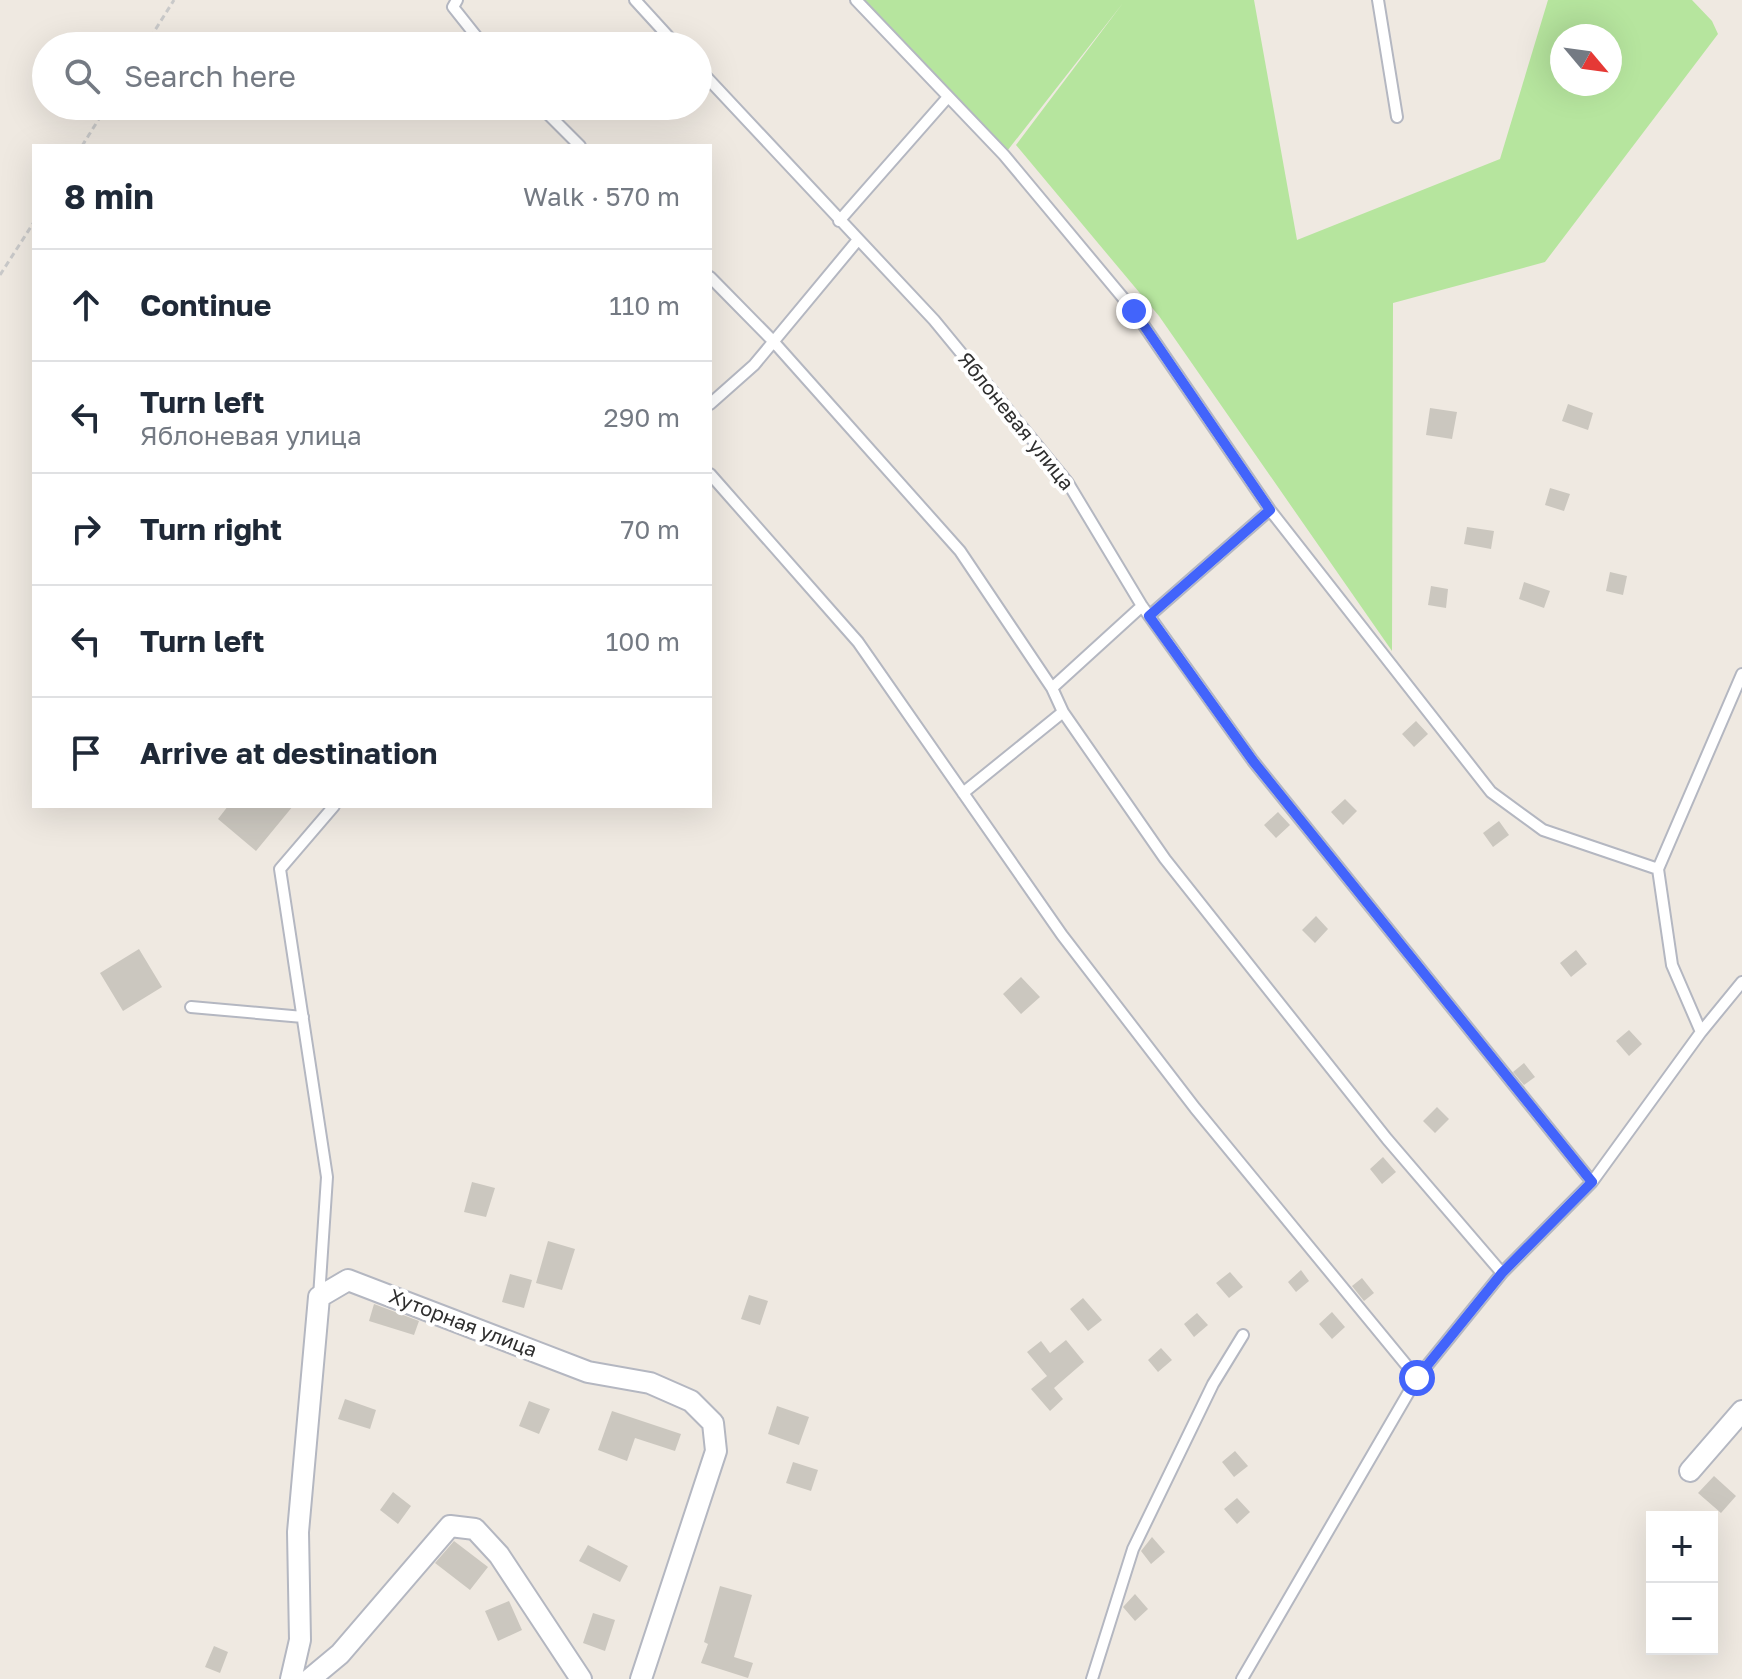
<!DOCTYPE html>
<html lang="en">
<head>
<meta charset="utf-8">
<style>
	body { margin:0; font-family:"Golos Text",sans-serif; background:#f2f2f3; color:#1f2937 }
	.controls { position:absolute; right:24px; bottom:24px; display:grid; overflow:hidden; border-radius:0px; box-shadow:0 8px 32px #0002 }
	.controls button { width:72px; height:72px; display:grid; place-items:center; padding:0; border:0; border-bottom:2px solid #e0e1e3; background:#fff; color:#1f2937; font:40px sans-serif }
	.compass { position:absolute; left:1550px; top:24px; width:72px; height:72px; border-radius:50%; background:#fff; box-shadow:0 8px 32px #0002; rotate:119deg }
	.stop { position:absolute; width:24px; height:24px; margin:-18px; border:6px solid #4264fb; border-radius:50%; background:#fff }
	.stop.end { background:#4264fb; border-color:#fff; box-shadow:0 2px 8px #0008 }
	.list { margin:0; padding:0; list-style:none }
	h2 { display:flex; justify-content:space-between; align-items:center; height:104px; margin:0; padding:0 32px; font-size:34px }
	h2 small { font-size:26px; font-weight:400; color:#747a83 }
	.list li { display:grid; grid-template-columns:52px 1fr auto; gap:24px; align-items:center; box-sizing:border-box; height:112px; padding:0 32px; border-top:2px solid #e0e1e3 }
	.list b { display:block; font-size:30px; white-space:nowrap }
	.list p { margin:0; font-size:26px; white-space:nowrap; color:#747a83 }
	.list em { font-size:26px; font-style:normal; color:#747a83 }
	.icon { flex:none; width:44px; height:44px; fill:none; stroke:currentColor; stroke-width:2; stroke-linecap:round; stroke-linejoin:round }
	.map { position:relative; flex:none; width:1742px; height:1679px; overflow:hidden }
	.search { position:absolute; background:#fff; box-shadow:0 8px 32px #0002; left:32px; top:32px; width:680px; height:88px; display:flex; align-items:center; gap:20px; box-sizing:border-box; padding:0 28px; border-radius:44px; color:#747a83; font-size:30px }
	.panel { position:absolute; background:#fff; box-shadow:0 8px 32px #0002; left:32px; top:144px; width:680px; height:664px; border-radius:0px }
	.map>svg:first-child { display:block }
</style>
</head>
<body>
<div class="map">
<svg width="1742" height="1679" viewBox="0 0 1742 1679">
	<rect width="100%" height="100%" fill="#efe9e1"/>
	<path fill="#b6e59e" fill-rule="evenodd" d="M 856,0 L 1254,0 L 1297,240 L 1500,159 L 1548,0 L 1692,0 L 1712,21 L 1718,34 L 1545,262 L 1393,303 L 1392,651 L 1159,316 L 1016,145 L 1123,3 L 1004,155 ZM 1562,36 L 1610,36 L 1610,84 L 1562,84 Z"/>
	<path fill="#cbc7bf" d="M 1568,404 L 1593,413 L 1588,430 L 1562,421 Z
		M 1430,408 L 1457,412 L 1452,439 L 1426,435 Z
		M 1550,488 L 1570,494 L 1564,511 L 1545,505 Z
		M 1467,527 L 1494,531 L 1491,549 L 1464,544 Z
		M 1610,572 L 1627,576 L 1623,595 L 1606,591 Z
		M 1524,582 L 1550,591 L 1544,608 L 1519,599 Z
		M 1431,586 L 1448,589 L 1446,608 L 1428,605 Z
		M 1416,721 L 1428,734 L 1414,747 L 1402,734 Z
		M 1345,799 L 1357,811 L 1343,825 L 1331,812 Z
		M 228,806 L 293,806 L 256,851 L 218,819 Z
		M 1278,812 L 1290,825 L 1276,838 L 1264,825 Z
		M 1499,821 L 1509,835 L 1493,847 L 1483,833 Z
		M 1316,916 L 1328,929 L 1315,943 L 1302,930 Z
		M 139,949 L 162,987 L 123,1011 L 100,973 Z
		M 1576,950 L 1587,964 L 1571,977 L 1560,963 Z
		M 1021,977 L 1040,997 L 1021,1014 L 1003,994 Z
		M 1629,1030 L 1642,1044 L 1629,1056 L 1616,1041 Z
		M 1524,1063 L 1535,1077 L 1524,1085 L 1513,1072 Z
		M 1437,1107 L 1449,1119 L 1435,1133 L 1423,1121 Z
		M 1383,1157 L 1396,1172 L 1382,1184 L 1370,1169 Z
		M 472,1182 L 495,1188 L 486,1217 L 464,1212 Z
		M 548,1241 L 575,1249 L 562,1290 L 536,1283 Z
		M 1301,1270 L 1309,1281 L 1296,1292 L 1288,1282 Z
		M 1230,1272 L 1243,1287 L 1229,1298 L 1216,1283 Z
		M 510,1274 L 532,1280 L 524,1308 L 502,1302 Z
		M 1362,1278 L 1374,1293 L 1364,1301 L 1352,1286 Z
		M 749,1295 L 768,1301 L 760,1325 L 741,1319 Z
		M 1083,1298 L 1102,1320 L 1088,1331 L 1070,1309 Z
		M 374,1304 L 419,1321 L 414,1335 L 369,1321 Z
		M 1332,1312 L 1345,1327 L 1332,1339 L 1319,1324 Z
		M 1197,1313 L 1208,1325 L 1194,1337 L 1184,1324 Z
		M 1066,1340 L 1084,1362 L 1054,1388 L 1063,1399 L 1050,1411 L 1031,1389 L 1047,1376 L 1027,1352 L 1041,1341 L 1050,1353 Z
		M 1161,1348 L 1172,1360 L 1158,1372 L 1148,1360 Z
		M 345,1399 L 376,1410 L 370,1429 L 338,1419 Z
		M 529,1401 L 550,1409 L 539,1434 L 519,1426 Z
		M 777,1406 L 809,1417 L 799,1445 L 768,1434 Z
		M 612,1411 L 681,1434 L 675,1451 L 635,1438 L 627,1461 L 598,1450 Z
		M 1235,1451 L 1248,1466 L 1234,1477 L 1222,1462 Z
		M 793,1462 L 818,1470 L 811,1491 L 786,1483 Z
		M 1714,1476 L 1736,1496 L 1721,1513 L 1698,1493 Z
		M 393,1492 L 411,1506 L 398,1524 L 380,1510 Z
		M 1237,1498 L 1250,1512 L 1237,1524 L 1224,1509 Z
		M 1152,1537 L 1165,1552 L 1151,1564 L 1141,1551 Z
		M 454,1541 L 488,1567 L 470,1590 L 435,1563 Z
		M 588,1545 L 628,1566 L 620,1582 L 579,1561 Z
		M 720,1586 L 752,1595 L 734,1657 L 753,1663 L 748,1678 L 701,1663 L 708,1644 L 704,1642 Z
		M 1135,1594 L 1148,1609 L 1135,1621 L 1123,1607 Z
		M 509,1601 L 522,1630 L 498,1641 L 485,1611 Z
		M 593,1613 L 615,1620 L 605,1651 L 583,1643 Z
		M 214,1646 L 228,1652 L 220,1673 L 205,1667 Z"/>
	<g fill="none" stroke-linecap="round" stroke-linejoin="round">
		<g stroke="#b4b7c1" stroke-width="14">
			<path id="service" d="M 457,0 L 453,7 L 484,46
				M 635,0 L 677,46
				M 856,0 L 1004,155 L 1134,311 L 1270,510 L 1491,792 L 1543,830 L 1658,869 L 1672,965 L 1701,1032
				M 1378,0 L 1397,117
				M 698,68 L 934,320 L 1068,483 L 1142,606 L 1253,761 L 1592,1182
				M 540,106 L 580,146
				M 839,221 L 948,97
				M 710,277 L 772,340 L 960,551 L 1052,688 L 1063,712 L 1165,859 L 1387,1139 L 1502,1273
				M 710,404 L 754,365 L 857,241
				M 710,474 L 858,642 L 1062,935 L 1195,1108 L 1417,1378
				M 1149,616 L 1270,510
				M 1052,688 L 1142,606
				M 963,793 L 1063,712
				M 1658,869 L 1742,674
				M 191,1007 L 303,1017
				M 319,1297 L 327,1177 L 280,869 L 334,806
				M 1092,1679 L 1133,1549 L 1213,1384 L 1243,1335
				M 1242,1679 L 1417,1378 L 1502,1273 L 1592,1182 L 1701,1032 L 1742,982"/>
		</g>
		<g stroke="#b4b7c1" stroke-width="24">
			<path id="minor" d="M 1690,1471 L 1742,1411
				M 291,1679 L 300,1640 L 298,1532 L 319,1297 L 348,1280 L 588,1372 L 650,1383 L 691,1401 L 713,1423 L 716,1451 L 641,1679
				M 310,1679 L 340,1654 L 450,1526 L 475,1529 L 499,1555 L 581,1679"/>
		</g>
		<path stroke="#c9c9c9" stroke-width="3" stroke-dasharray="6 4" stroke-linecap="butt" d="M 145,46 L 174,0
			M 82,146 L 107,106
			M 0,275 L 34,222"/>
		<use href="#service" stroke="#fff" stroke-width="10"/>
		<use href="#minor" stroke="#fff" stroke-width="20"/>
	</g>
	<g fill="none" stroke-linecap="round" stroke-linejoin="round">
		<path stroke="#4264fb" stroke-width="10" d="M 1134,311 L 1270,510 L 1149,616 L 1253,761 L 1592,1182 L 1502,1273 L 1417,1378"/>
	</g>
	<g text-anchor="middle" stroke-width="8" stroke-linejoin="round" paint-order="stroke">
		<g font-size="20" fill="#2e2e2e" stroke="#fff">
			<text transform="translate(1016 421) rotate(51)" y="7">Яблоневая улица</text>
			<text transform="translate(463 1323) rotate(21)" y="7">Хуторная улица</text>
		</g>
	</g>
</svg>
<div class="controls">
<button>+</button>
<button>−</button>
</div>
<svg class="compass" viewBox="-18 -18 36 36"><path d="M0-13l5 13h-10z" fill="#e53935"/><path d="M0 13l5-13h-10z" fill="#747a83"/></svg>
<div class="stop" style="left:1417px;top:1378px"></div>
<div class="stop end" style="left:1134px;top:311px"></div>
<div class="search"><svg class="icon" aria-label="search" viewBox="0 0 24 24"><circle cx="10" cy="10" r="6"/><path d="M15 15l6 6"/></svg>Search here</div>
<section class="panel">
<h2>8 min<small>Walk · 570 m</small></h2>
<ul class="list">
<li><svg class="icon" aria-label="ahead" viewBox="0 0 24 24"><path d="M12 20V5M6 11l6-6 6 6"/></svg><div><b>Continue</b></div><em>110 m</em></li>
<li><svg class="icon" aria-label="left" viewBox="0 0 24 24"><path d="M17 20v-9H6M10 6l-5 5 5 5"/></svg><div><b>Turn left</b><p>Яблоневая улица</p></div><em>290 m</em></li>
<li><svg class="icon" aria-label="right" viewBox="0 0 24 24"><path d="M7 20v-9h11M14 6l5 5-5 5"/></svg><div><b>Turn right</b></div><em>70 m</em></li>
<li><svg class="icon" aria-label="left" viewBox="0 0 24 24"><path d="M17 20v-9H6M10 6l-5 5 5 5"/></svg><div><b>Turn left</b></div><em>100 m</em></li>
<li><svg class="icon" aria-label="arrive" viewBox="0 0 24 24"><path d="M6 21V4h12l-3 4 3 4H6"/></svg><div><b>Arrive at destination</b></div></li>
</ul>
</section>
</div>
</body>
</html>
